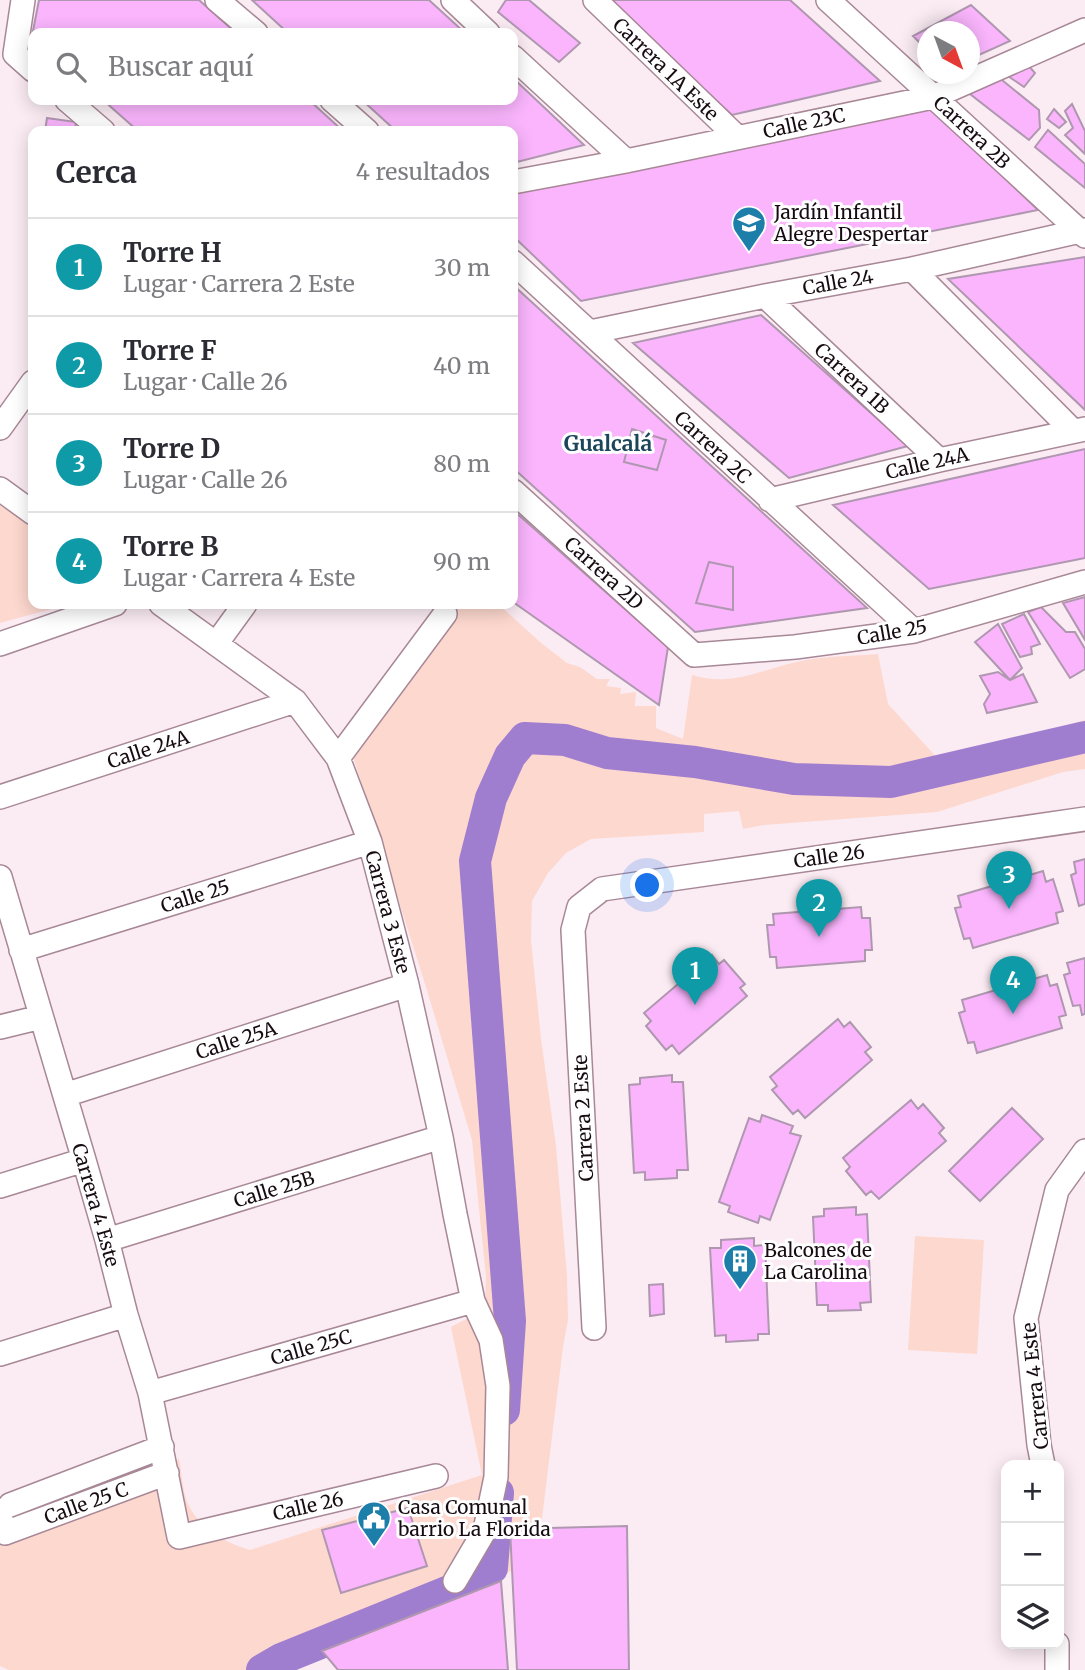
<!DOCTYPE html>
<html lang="es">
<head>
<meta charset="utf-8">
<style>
	body { margin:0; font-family:Merriweather,serif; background:#f2f2f3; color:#2b2b33 }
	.controls { position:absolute; right:21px; bottom:21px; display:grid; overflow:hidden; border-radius:14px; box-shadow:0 4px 18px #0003 }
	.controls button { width:63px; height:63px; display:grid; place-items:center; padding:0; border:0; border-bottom:2px solid #e1e1e2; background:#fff; color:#2b2b33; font:35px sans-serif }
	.compass { position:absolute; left:917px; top:21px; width:63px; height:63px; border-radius:50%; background:#fff; box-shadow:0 4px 18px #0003; rotate:139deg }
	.you { position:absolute; left:648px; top:886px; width:24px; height:24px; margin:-18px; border:5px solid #fff; border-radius:50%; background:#1a73e8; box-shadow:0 0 0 10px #1a73e833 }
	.badge { display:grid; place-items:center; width:46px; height:46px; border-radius:50%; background:#7c3aed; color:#fff; font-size:23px; font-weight:700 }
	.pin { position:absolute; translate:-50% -58px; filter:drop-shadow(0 2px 4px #0008) }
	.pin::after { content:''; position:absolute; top:37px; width:24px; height:21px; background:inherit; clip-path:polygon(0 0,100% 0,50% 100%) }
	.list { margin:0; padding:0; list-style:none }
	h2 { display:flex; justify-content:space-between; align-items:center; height:91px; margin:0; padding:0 28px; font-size:30px }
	h2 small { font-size:23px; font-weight:400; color:#7c7c81 }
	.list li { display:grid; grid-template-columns:46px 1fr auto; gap:21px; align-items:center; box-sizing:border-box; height:98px; padding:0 28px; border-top:2px solid #e1e1e2 }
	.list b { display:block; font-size:26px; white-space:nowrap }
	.list p { margin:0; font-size:23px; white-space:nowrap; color:#7c7c81 }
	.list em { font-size:23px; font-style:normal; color:#7c7c81 }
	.icon { flex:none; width:38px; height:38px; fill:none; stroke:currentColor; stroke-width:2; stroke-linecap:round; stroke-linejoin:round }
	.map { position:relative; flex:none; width:1085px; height:1670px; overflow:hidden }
	.search { position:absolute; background:#fff; box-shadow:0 4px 18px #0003; left:28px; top:28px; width:490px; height:77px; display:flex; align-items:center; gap:18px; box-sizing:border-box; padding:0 24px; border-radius:14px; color:#7c7c81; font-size:26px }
	.panel { position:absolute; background:#fff; box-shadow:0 4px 18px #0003; left:28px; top:126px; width:490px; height:483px; border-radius:14px }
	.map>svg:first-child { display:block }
</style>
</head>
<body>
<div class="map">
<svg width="1085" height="1670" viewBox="0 0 1085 1670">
	<rect width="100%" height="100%" fill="#fbecf3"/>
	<path fill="#fdd8cf" d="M 0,503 L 33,528 L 33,604 L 70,604 L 0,623 Z
		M 441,604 L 498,604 L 540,642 L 567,663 L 580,667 L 597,679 L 610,679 L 606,686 L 621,688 L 620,694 L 636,692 L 635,706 L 656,706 L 656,728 L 683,739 L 692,675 C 736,688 765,667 806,660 C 829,656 854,656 878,654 L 888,704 L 939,760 L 1085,720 L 1085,769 L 1063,772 L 937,812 L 764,825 L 743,829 L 739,811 L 704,814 L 704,832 L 591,839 L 566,853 L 548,873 L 532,901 L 531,940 L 541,1039 L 556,1146 L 567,1276 L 568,1320 L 563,1347 L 541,1527 L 524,1562 L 496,1581 L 449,1584 L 396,1602 L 328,1641 L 289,1670 L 9,1670 L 0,1666 L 0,1505 L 13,1518 L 65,1510 L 179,1459 C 182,1473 182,1491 188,1504 C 200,1529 224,1542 250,1550 L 482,1475 L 451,1327 L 485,1309 L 486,1277 L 472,1140 L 426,987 L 344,728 Z
		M 915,1236 L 984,1240 L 977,1354 L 908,1350 Z"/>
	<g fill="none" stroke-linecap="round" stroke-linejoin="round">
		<path stroke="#a07ecf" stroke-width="32" d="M 504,1410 L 510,1321 L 475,861 L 491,798 L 510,756 L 525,738 L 565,740 L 607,753 L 695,762 L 794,779 L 891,782 L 1085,737
			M 262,1670 L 281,1659 L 454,1589 L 492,1568 L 498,1493"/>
	</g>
	<path fill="#fab5fd" stroke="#af97b0" stroke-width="2" d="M 39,0 L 199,0 L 236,33 L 33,33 L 33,37 L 32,36 Z
		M 252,0 L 429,0 L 465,33 L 288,33 Z
		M 506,0 L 529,0 L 580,43 L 559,62 L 498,12 Z
		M 607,0 L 790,0 L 880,81 L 732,115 Z
		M 971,5 L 1010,41 L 970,59 L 970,32 L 928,32 L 928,51 L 913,36 Z
		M 1027,64 L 1035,73 L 1024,87 L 1002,72 Z
		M 997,76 L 1039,110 L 1040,128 L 1029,140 L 970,94 Z
		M 513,78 L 584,145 L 513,163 L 513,131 L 396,131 L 362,100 L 513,100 Z
		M 103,100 L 309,100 L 343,131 L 138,131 Z
		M 1072,104 L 1085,131 L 1085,154 L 1065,135 L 1073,128 L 1065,111 Z
		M 930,106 L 1038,210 L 581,301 L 513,236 L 513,192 Z
		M 1054,109 L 1066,122 L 1059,128 L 1047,119 Z
		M 47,118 L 76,122 L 75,131 L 45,131 Z
		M 1048,130 L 1085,164 L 1085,188 L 1035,147 Z
		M 1085,257 L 1085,410 L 948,279 Z
		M 513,285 L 867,608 L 695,632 L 513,468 Z
		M 761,315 L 908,446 L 789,478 L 633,343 Z
		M 632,429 L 666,440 L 657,470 L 624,462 Z
		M 1085,449 L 1085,558 L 929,589 L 833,505 Z
		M 513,510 L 668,647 L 659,705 L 513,602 Z
		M 709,562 L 733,567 L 733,610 L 696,603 Z
		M 1085,597 L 1085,640 L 1063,603 Z
		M 1041,607 L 1066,632 L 1075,632 L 1085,649 L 1085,669 L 1070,678 L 1028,612 Z
		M 1024,614 L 1040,644 L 1031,647 L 1032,654 L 1020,657 L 1002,624 Z
		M 998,624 L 1022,668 L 1010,680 L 975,642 Z
		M 998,672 L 1010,680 L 1023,674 L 1037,702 L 987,713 L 984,704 L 990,694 L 980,676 Z
		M 1085,859 L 1085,904 L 1079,906 L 1071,875 L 1076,873 L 1074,862 Z
		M 1043,871 L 1046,882 L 1053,879 L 1063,911 L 1056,913 L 1058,923 L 973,948 L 970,938 L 964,939 L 955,908 L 961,907 L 958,896 Z
		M 861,907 L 862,918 L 870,918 L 872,950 L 865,950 L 865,961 L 777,968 L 776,957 L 770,957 L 767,925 L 774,925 L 773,914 Z
		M 712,955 L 719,964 L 724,960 L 745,984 L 740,988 L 747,996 L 679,1054 L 672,1045 L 666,1050 L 646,1026 L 651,1021 L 644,1013 Z
		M 1085,958 L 1085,1014 L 1082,1015 L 1080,1005 L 1073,1006 L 1064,975 L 1070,973 L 1067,963 Z
		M 1047,975 L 1050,986 L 1057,984 L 1066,1015 L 1059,1017 L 1062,1028 L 977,1053 L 974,1042 L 968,1043 L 959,1013 L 965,1011 L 962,1000 Z
		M 838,1019 L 844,1027 L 850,1022 L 871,1047 L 865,1052 L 872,1060 L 805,1118 L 798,1110 L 793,1114 L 772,1090 L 777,1086 L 770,1077 Z
		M 672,1075 L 672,1082 L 683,1082 L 688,1170 L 677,1170 L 677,1178 L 645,1180 L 645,1172 L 634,1173 L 629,1085 L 640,1084 L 640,1078 Z
		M 911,1100 L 918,1109 L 923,1104 L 944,1128 L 939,1133 L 946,1141 L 879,1199 L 871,1191 L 866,1195 L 846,1171 L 850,1167 L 843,1158 Z
		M 1012,1108 L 1043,1139 L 980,1201 L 949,1171 Z
		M 762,1115 L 793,1126 L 790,1133 L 801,1136 L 770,1220 L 760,1216 L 758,1223 L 728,1212 L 730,1206 L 719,1202 L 749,1118 L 760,1122 Z
		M 856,1207 L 856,1215 L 867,1214 L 871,1302 L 860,1303 L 861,1310 L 828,1311 L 828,1305 L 817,1305 L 813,1217 L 824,1216 L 824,1209 Z
		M 754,1238 L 754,1246 L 765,1245 L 769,1334 L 758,1334 L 758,1340 L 726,1342 L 726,1335 L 715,1336 L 710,1248 L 721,1248 L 721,1240 Z
		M 663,1284 L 664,1314 L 650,1316 L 649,1285 Z
		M 408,1508 L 427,1566 L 341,1593 L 322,1530 Z
		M 627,1526 L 629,1670 L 517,1670 L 510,1529 Z
		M 501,1581 L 508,1670 L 338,1670 L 322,1651 Z"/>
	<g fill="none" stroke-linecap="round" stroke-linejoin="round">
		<g stroke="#a88897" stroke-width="26">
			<path id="street" d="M 23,0 L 15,54 L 33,70
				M 217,0 L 256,33
				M 453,0 L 488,33
				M 595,0 L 737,137
				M 828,0 L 1085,236
				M 513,57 L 626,161
				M 67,100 L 103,131
				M 332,100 L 367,131
				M 513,182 L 626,161 L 933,97 L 1085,30
				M 513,262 L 914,631
				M 912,269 L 1073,431
				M 765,296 L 939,460
				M 590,332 L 765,296 L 912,269 L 1085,230
				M 0,428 L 33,382
				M 0,489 L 33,513
				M 513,491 L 694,655 L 795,647 L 914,631 L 1085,582
				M 770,500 L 939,460 L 1085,429
				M 161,604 L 295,701 L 338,758 L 370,842 L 407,985 L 441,1137 L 455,1214 L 473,1301 L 491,1340 L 498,1386 L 496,1477 L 485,1530 L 455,1581
				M 0,644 L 115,604
				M 216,644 L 245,604
				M 338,758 L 445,614
				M 0,797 L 295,701
				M 0,877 L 84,1160 L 107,1240 L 126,1315 L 150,1393 L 179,1537 L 436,1476
				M 21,950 L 370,842
				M 0,1027 L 41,1017
				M 65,1095 L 407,985
				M 0,1186 L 84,1160
				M 107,1240 L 441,1137
				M 594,1328 L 573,930 L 579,907 L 602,889 L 1085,819
				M 0,1354 L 126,1315
				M 150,1393 L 473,1301
				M 1043,1465 L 1039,1445 L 1026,1318 L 1057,1190 L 1085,1151
				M 10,1505 L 162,1447
				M 0,1516 L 5,1533 L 167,1473
				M 1057,1670 L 1057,1644"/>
		</g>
		<use href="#street" stroke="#fff" stroke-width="23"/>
	</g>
	<defs>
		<g id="school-pin" transform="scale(1.75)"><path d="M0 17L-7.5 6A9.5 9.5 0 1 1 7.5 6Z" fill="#1d7eaa" stroke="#fefefe"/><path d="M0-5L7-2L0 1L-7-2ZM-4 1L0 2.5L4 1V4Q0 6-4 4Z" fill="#fff"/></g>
		<g id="building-pin" transform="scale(1.75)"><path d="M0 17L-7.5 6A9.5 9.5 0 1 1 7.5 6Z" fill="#1d7eaa" stroke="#fefefe"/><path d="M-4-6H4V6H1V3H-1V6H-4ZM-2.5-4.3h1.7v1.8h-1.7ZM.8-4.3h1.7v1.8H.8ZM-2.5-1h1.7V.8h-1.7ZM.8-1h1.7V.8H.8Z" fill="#fff"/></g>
		<g id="civic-pin" transform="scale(1.75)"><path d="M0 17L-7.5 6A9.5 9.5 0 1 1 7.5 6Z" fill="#1d7eaa" stroke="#fefefe"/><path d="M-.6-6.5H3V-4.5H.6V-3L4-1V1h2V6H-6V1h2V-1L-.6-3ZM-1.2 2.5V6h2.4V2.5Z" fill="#fff"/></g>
	</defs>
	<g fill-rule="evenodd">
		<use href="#school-pin" x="749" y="223"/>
		<use href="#building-pin" x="740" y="1261"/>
		<use href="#civic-pin" x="374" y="1518"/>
	</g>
	<g text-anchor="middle" stroke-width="6" stroke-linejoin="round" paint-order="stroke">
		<g font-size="19" fill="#160b11" stroke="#fefefe">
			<text transform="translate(666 69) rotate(44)" y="7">Carrera 1A Este</text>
			<text transform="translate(804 123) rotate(-12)" y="7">Calle 23C</text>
			<text transform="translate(972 132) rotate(43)" y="7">Carrera 2B</text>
			<text transform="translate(838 282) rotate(-10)" y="7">Calle 24</text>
			<text transform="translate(852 378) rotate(43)" y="7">Carrera 1B</text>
			<text transform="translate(713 447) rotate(43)" y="7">Carrera 2C</text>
			<text transform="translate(927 463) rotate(-13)" y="7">Calle 24A</text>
			<text transform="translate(604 573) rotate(42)" y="7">Carrera 2D</text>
			<text transform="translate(892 632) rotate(-10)" y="7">Calle 25</text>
			<text transform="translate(148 749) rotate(-18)" y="7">Calle 24A</text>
			<text transform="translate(829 856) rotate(-8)" y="7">Calle 26</text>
			<text transform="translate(195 896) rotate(-17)" y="7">Calle 25</text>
			<text transform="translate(388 912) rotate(75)" y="7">Carrera 3 Este</text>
			<text transform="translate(236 1040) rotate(-18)" y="7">Calle 25A</text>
			<text transform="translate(583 1118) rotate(-93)" y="7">Carrera 2 Este</text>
			<text transform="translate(274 1189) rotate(-17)" y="7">Calle 25B</text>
			<text transform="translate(96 1205) rotate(74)" y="7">Carrera 4 Este</text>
			<text transform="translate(311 1347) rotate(-16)" y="7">Calle 25C</text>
			<text transform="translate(1035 1386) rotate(-96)" y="7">Carrera 4 Este</text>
			<text transform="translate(86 1503) rotate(-20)" y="7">Calle 25 C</text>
			<text transform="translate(308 1506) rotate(-13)" y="7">Calle 26</text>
		</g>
		<g font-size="19" fill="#160b11" stroke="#fefefe" text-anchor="start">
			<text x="774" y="219">Jardín Infantil<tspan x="774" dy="22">Alegre Despertar</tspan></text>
			<text x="764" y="1257">Balcones de<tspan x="764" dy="22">La Carolina</tspan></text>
			<text x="398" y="1514">Casa Comunal<tspan x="398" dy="22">barrio La Florida</tspan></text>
		</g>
		<g font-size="21" font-weight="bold" fill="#1b455b" stroke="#fefefe">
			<text x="608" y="451">Gualcalá</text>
		</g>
	</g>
</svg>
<div class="controls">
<button>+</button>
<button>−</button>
<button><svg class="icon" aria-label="layers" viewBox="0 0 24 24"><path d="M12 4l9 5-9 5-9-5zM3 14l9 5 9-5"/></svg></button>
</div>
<svg class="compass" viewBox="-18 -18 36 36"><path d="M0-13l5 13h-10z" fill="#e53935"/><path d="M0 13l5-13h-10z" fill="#7c7c81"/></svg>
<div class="you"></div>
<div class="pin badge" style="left:695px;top:1005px;background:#0f9aa8">1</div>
<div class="pin badge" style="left:819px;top:937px;background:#0f9aa8">2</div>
<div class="pin badge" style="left:1009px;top:909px;background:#0f9aa8">3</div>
<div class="pin badge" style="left:1013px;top:1014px;background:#0f9aa8">4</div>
<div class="search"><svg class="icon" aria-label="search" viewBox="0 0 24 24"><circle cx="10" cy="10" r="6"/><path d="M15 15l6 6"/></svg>Buscar aquí</div>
<section class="panel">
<h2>Cerca<small>4 resultados</small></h2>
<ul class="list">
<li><span class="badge" style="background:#0f9aa8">1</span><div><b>Torre H</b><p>Lugar · Carrera 2 Este</p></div><em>30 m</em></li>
<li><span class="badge" style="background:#0f9aa8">2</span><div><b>Torre F</b><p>Lugar · Calle 26</p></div><em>40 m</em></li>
<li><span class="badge" style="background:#0f9aa8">3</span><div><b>Torre D</b><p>Lugar · Calle 26</p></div><em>80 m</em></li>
<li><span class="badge" style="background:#0f9aa8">4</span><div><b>Torre B</b><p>Lugar · Carrera 4 Este</p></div><em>90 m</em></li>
</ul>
</section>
</div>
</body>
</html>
